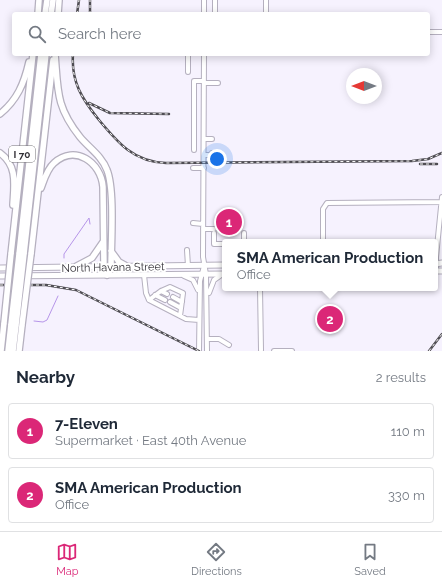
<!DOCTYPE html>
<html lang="en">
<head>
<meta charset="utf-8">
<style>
	body { margin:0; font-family:Raleway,sans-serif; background:#f6f6f7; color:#1f2937 }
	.compass { position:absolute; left:346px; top:68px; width:36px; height:36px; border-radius:50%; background:#fff; box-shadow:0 2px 10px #0003; rotate:270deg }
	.you { position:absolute; left:217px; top:159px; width:14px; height:14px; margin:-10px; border:3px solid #fff; border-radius:50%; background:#1a73e8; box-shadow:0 0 0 6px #1a73e833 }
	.badge { display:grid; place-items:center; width:26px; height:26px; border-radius:50%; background:#db2777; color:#fff; font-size:13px; font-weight:700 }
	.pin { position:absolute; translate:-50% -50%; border:2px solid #fff; box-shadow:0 1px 4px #0006 }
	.popup { position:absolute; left:222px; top:239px; width:216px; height:52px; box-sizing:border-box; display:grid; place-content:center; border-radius:4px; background:#fff; filter:drop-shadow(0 1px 3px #0005); font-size:13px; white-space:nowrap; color:#747a83 }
	.popup b { font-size:15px; color:#1f2937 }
	.popup::after { content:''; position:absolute; left:50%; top:100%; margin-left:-8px; border:8px solid transparent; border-top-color:#fff }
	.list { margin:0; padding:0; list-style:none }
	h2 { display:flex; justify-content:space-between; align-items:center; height:52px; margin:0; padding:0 16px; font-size:17px }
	h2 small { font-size:13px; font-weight:400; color:#747a83 }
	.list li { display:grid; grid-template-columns:26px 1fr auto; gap:12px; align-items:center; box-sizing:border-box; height:56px; margin:0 8px 8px; padding:0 8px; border:1px solid #e0e1e3; border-radius:4px }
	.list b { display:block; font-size:15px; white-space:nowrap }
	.list p { margin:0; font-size:13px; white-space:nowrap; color:#747a83 }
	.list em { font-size:13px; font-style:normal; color:#747a83 }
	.icon { flex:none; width:22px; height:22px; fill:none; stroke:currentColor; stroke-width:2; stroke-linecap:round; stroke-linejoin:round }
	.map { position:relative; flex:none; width:442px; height:351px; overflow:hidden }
	.search { position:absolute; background:#fff; box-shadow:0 2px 10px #0003; left:12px; right:12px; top:12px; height:44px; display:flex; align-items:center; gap:10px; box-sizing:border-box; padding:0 14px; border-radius:4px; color:#747a83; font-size:15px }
	.sheet { height:180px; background:#fff }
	nav { display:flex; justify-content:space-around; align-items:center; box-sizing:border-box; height:56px; border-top:1px solid #e0e1e3; background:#fff; font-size:11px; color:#747a83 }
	nav a { display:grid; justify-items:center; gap:2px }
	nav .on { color:#db2777 }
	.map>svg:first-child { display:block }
</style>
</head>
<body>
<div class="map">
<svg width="442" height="351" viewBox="0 0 442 351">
	<rect width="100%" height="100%" fill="#f6f2fe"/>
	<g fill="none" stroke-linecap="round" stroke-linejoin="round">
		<path stroke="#b695e9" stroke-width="1" d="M 64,258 L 64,254 L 89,218 L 90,224
			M 34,321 L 43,322 L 47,320 L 58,296"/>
		<g stroke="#b5b0bf" stroke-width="6">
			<path id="minor" d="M 204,0 L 204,14
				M 266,0 L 266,14
				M 215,14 L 215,0
				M 428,32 L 442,32
				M 204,54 L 203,257 L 206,274 L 207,351
				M 188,72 L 188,54
				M 204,83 L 218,83
				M 204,139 L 212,139
				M 194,150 L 194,81 L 204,81
				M 204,155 L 212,155 L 212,153
				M 193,168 L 204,168
				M 193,223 L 203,224
				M 203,229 L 214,229
				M 214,233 L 214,244 L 225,244
				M 244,233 L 244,242
				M 323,242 L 323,209 L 327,203 L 442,202
				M 187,250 L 188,266
				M 436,271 L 436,257 L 442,197
				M 144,275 L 146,293 L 149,300 L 186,319 L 199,320
				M 184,276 L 193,280 L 198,290
				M 260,288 L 261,350
				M 161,291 L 167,294
				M 209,293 L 214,280 L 221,275
				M 155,295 L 165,300
				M 173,297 L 182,302
				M 149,300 L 161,291 L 170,287 L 183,293 L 180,316
				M 170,302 L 181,308
				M 207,339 L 219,339 L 229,345
				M 199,351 L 200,281 L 204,266
				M 274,351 L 292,351"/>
		</g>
		<g stroke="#b5b0bf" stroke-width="7">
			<path id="major" d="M 435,264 L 442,263
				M 0,268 L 225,265
				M 435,271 L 442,271
				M 0,276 L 225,274"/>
		</g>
		<g stroke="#b5b0bf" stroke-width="8">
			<path id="highway" d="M 38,14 L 39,0
				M 45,14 L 47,0
				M 51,14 L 53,0
				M 58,14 L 59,0
				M 55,54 C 58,91 56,107 80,137 C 89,148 102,156 107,170 C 115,190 111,244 111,268 L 107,275
				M 0,114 C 17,100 24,84 29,62
				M 0,153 C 18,166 14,185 13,205
				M 41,188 C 44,180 47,169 54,163 C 75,144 101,162 103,187 L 104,268 L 107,275
				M 111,251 L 119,262 L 130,268
				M 11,254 L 33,54
				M 19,254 L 41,54
				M 24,254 L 46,54
				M 31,254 L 53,60
				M 73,268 L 92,258 L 103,242
				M 1,351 L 4,323
				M 8,351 L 11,324
				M 13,351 L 16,325
				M 19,351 L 22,325"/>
		</g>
		<use href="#minor" stroke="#fff" stroke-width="4"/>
		<use href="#major" stroke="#fff" stroke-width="5"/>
		<use href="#highway" stroke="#fff" stroke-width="5.5"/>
		<g stroke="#4f4d53" stroke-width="2.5">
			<path id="rail" d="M 77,14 L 79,0
				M 90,14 L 90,0
				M 73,54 C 71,82 82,99 99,120 C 118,143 134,162 166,163 L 412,161 L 428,159 L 442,153
				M 89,103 L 110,113 L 169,114
				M 420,164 L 437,164
				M 0,285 L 46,285 L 76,290 L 199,351
				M 429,351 L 442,334"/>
		</g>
		<use href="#rail" stroke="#fff" stroke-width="1" stroke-dasharray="3" stroke-linecap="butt"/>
		<g stroke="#b5b0bf" stroke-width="8" stroke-linecap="butt">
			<path id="highway-bridge" d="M 4,323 L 11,254
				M 11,324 L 19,254
				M 16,325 L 24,254
				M 22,325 L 31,254"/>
		</g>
		<use href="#highway-bridge" stroke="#fff" stroke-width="5.5"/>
	</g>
	<g text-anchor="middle" stroke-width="4" stroke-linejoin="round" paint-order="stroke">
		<rect fill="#fff" stroke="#706f73" stroke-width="1" x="9" y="146" width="26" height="16" rx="3"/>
		<g font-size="10" font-weight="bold" fill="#333137">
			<text x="22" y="158">I 70</text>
		</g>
		<g font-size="11" fill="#333137" stroke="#fff">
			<text transform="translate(113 267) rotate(-1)" y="4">North Havana Street</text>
		</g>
	</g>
</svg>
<svg class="compass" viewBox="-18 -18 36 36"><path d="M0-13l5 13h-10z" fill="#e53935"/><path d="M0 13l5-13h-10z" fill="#747a83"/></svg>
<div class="you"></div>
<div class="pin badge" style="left:229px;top:222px">1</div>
<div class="pin badge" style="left:330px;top:319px">2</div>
<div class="popup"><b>SMA American Production</b>Office</div>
<div class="search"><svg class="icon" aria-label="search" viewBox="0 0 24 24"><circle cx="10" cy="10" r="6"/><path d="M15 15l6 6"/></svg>Search here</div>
</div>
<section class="sheet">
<h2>Nearby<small>2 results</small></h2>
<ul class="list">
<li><span class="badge">1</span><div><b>7-Eleven</b><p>Supermarket · East 40th Avenue</p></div><em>110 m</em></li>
<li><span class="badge">2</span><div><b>SMA American Production</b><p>Office</p></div><em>330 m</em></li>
</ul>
</section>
<nav>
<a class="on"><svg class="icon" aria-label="map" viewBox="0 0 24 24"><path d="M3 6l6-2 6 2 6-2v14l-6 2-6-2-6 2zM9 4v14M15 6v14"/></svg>Map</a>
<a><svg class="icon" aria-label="directions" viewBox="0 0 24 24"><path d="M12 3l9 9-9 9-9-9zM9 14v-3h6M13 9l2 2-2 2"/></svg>Directions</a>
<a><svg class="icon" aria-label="saved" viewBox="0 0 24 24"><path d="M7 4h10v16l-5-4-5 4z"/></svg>Saved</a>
</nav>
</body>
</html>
